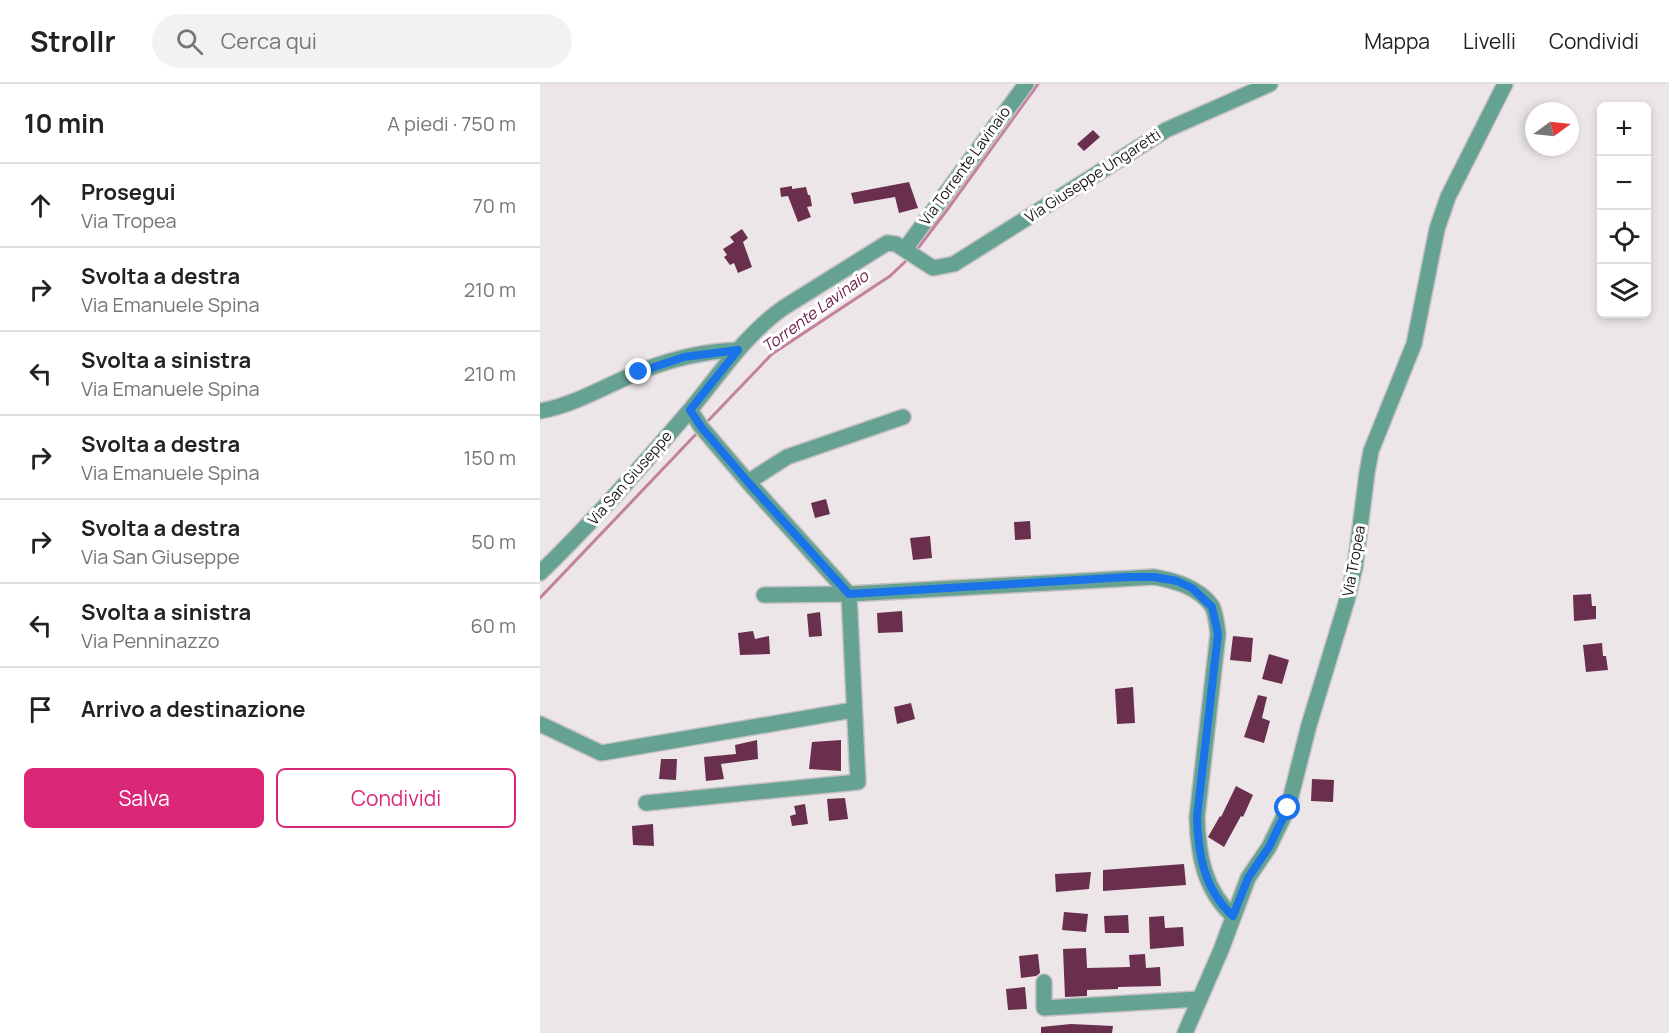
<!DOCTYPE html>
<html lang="it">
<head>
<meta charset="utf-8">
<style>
	body { margin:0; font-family:Manrope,sans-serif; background:#f2f2f2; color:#222 }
	.controls { position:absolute; right:18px; top:18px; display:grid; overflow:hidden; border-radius:9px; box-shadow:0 3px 9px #0003 }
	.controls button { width:54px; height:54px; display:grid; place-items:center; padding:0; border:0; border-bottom:2px solid #e0e0e0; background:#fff; color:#222; font:30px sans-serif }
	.compass { position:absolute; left:985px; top:18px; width:54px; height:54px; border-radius:50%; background:#fff; box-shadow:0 3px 9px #0003; rotate:75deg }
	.stop { position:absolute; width:18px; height:18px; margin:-14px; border:4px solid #1a73e8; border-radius:50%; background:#fff }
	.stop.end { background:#1a73e8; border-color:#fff; box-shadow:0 2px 6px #0008 }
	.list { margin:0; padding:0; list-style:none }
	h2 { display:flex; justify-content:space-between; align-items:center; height:78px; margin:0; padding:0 24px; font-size:26px }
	h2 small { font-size:20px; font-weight:400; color:#767676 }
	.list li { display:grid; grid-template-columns:39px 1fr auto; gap:18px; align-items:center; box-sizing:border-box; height:84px; padding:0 24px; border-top:2px solid #e0e0e0 }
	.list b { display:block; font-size:22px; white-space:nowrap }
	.list p { margin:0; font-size:20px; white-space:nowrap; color:#767676 }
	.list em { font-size:20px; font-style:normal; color:#767676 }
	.actions { display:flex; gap:12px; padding:18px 24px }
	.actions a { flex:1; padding:14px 0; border:2px solid #db2777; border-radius:9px; text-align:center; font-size:21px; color:#db2777 }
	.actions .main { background:#db2777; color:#fff }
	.icon { flex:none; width:33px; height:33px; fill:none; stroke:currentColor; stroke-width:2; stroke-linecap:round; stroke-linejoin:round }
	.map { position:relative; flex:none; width:1129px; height:949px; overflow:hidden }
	header { display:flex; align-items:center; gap:36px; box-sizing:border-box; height:84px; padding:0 30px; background:#fff; border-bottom:2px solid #e0e0e0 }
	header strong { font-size:28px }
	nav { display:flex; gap:33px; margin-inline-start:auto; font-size:21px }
	.search { width:420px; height:54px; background:#f2f2f2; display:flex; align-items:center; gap:15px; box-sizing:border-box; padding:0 21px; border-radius:33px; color:#767676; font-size:22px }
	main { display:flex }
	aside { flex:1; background:#fff }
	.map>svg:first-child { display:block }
</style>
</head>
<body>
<header>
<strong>Strollr</strong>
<div class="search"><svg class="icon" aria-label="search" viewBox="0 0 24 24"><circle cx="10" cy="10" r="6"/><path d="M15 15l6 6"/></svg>Cerca qui</div>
<nav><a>Mappa</a><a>Livelli</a><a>Condividi</a></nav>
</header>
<main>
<aside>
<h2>10 min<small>A piedi · 750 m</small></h2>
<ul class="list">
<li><svg class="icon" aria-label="ahead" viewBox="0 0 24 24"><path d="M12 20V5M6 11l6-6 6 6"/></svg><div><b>Prosegui</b><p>Via Tropea</p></div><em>70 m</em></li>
<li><svg class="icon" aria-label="right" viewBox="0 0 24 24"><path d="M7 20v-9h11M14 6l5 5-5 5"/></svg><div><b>Svolta a destra</b><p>Via Emanuele Spina</p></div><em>210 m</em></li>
<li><svg class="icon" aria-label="left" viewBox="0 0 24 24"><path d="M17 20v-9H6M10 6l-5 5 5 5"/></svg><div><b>Svolta a sinistra</b><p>Via Emanuele Spina</p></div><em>210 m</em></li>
<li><svg class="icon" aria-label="right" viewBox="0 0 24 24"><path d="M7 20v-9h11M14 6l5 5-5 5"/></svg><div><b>Svolta a destra</b><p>Via Emanuele Spina</p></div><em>150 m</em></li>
<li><svg class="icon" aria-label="right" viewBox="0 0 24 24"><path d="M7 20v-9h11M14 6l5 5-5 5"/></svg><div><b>Svolta a destra</b><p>Via San Giuseppe</p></div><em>50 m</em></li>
<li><svg class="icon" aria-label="left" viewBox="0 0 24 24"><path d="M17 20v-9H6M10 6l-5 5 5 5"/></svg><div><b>Svolta a sinistra</b><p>Via Penninazzo</p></div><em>60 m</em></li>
<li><svg class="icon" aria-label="arrive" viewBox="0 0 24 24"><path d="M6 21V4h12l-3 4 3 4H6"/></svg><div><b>Arrivo a destinazione</b></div></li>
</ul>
<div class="actions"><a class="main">Salva</a><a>Condividi</a></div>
</aside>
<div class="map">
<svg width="1129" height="949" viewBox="0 0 1129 949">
	<rect width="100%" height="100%" fill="#ece6e9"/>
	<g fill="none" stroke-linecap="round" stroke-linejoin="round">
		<path stroke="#c3819e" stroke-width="3" d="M 375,168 L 407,126 L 498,0
			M 165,340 L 232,270 L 350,192 L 368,175
			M 0,514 L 159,347"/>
	</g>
	<path fill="#6a2f4c" d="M 553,46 L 560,53 L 544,67 L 537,60 Z
		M 369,98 L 378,124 L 359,129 L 355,113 L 314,120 L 311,109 Z
		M 252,102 L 252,105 L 266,103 L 268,111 L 270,111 L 272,122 L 267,123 L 271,133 L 258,138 L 248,112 L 241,113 L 240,104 Z
		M 202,145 L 208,154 L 203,158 L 212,183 L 198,189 L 194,179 L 190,181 L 184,173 L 187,171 L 183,165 L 194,158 L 190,153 Z
		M 286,415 L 290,430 L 275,434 L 271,419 Z
		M 490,437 L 491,455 L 475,456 L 474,438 Z
		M 390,452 L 392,474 L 373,476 L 370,454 Z
		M 1051,510 L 1052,522 L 1056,522 L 1056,535 L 1034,537 L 1033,511 Z
		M 362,527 L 363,548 L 338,549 L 337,529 Z
		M 280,528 L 282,552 L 269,553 L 267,530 Z
		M 213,547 L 215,555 L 229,552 L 230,570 L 200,571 L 198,549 Z
		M 693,552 L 713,554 L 711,578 L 690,576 Z
		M 1062,559 L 1063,572 L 1066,572 L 1068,586 L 1046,588 L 1043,561 Z
		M 729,570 L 749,576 L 742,600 L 722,595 Z
		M 593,603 L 595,639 L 577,640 L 575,605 Z
		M 718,611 L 727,613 L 722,634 L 730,637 L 724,659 L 704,653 Z
		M 371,619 L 375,635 L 357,640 L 354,623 Z
		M 217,656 L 218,675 L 181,680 L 184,695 L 166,697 L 164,673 L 196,670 L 195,661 Z
		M 301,656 L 301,687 L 269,685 L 272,658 Z
		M 121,675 L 137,675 L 136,696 L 119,695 Z
		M 772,695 L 794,696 L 793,718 L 771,717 Z
		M 696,702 L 713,711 L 703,733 L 701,732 L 684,763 L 668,753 L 680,732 L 681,733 Z
		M 305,714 L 308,735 L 289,737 L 287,715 Z
		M 265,720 L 268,740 L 252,742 L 250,732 L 256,730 L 254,722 Z
		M 113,740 L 114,762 L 93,761 L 92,742 Z
		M 644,780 L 646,801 L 563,807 L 563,786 Z
		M 551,788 L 549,805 L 516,808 L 515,790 Z
		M 524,828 L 548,830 L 546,848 L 522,846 Z
		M 588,831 L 589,849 L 565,849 L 564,832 Z
		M 624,832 L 625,844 L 643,843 L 644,862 L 610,865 L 609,833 Z
		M 546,864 L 547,884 L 590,883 L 589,871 L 605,870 L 606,884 L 620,883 L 621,902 L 578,903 L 578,905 L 547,906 L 547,912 L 525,913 L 523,865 Z
		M 498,870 L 500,889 L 496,892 L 481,894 L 479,872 Z
		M 485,903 L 487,925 L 468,926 L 466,905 Z
		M 531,940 L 573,942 L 572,949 L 501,949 L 501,943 Z"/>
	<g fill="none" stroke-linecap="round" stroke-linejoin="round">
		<g stroke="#c6c1c4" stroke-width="18">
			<path id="minor" d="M 365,165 L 486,0
				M 150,326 L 162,344 L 208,398 L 309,510 L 614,493 C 636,497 658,503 672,522 C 676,530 677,541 678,550 L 657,733 C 658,770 664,806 693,832
				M 0,327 C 35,321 67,301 99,288 C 131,275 164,267 198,266
				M 208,398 L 247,373 L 363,333
				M 0,489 C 53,438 102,382 150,326 C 179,291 205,251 243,224 L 347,159 L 356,160 L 393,184 L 414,180 L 626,46 L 730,0
				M 0,640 L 61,669 L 313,626
				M 106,719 L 318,698 L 309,510 L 224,511
				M 504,898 L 504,924 L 659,915
				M 645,949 L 681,866 L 708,794 L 729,763 L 748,724 L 769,641 L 807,516 L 815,483 L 827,389 L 831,367 L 874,260 L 897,145 L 908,113 L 965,0"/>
		</g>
		<use href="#minor" stroke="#66a292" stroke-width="15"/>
	</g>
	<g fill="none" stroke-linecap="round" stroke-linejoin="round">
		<path stroke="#1a73e8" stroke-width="8" d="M 99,288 L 144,273 L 198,266 L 150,326 L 162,344 L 208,398 L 309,510 L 588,493 L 614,493 L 637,497 L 652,504 L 672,523 L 678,550 L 657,733 C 658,770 664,806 693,832 L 708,794 L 729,763 L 748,724"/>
	</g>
	<g text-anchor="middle" stroke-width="6" stroke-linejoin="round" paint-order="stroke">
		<g font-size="15" fill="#1a1819" stroke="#fff">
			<text transform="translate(425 82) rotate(-54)" y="5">Via Torrente Lavinaio</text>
			<text transform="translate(553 92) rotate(-33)" y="5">Via Giuseppe Ungaretti</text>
			<text transform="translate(90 394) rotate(-49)" y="5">Via San Giuseppe</text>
			<text transform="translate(814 477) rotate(-80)" y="5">Via Tropea</text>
		</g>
		<g font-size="16" font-style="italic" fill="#681944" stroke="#fff">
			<text transform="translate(275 227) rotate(-36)" y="6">Torrente Lavinaio</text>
		</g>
	</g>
</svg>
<div class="controls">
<button>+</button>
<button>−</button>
<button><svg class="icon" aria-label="locate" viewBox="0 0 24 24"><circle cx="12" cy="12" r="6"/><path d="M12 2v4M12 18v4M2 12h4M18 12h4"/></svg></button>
<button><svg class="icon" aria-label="layers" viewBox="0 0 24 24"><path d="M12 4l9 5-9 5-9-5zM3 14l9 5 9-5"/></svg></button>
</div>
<svg class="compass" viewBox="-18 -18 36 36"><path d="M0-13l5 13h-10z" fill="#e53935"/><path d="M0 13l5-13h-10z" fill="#767676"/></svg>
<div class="stop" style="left:748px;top:724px"></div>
<div class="stop end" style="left:99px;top:288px"></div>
</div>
</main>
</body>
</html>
